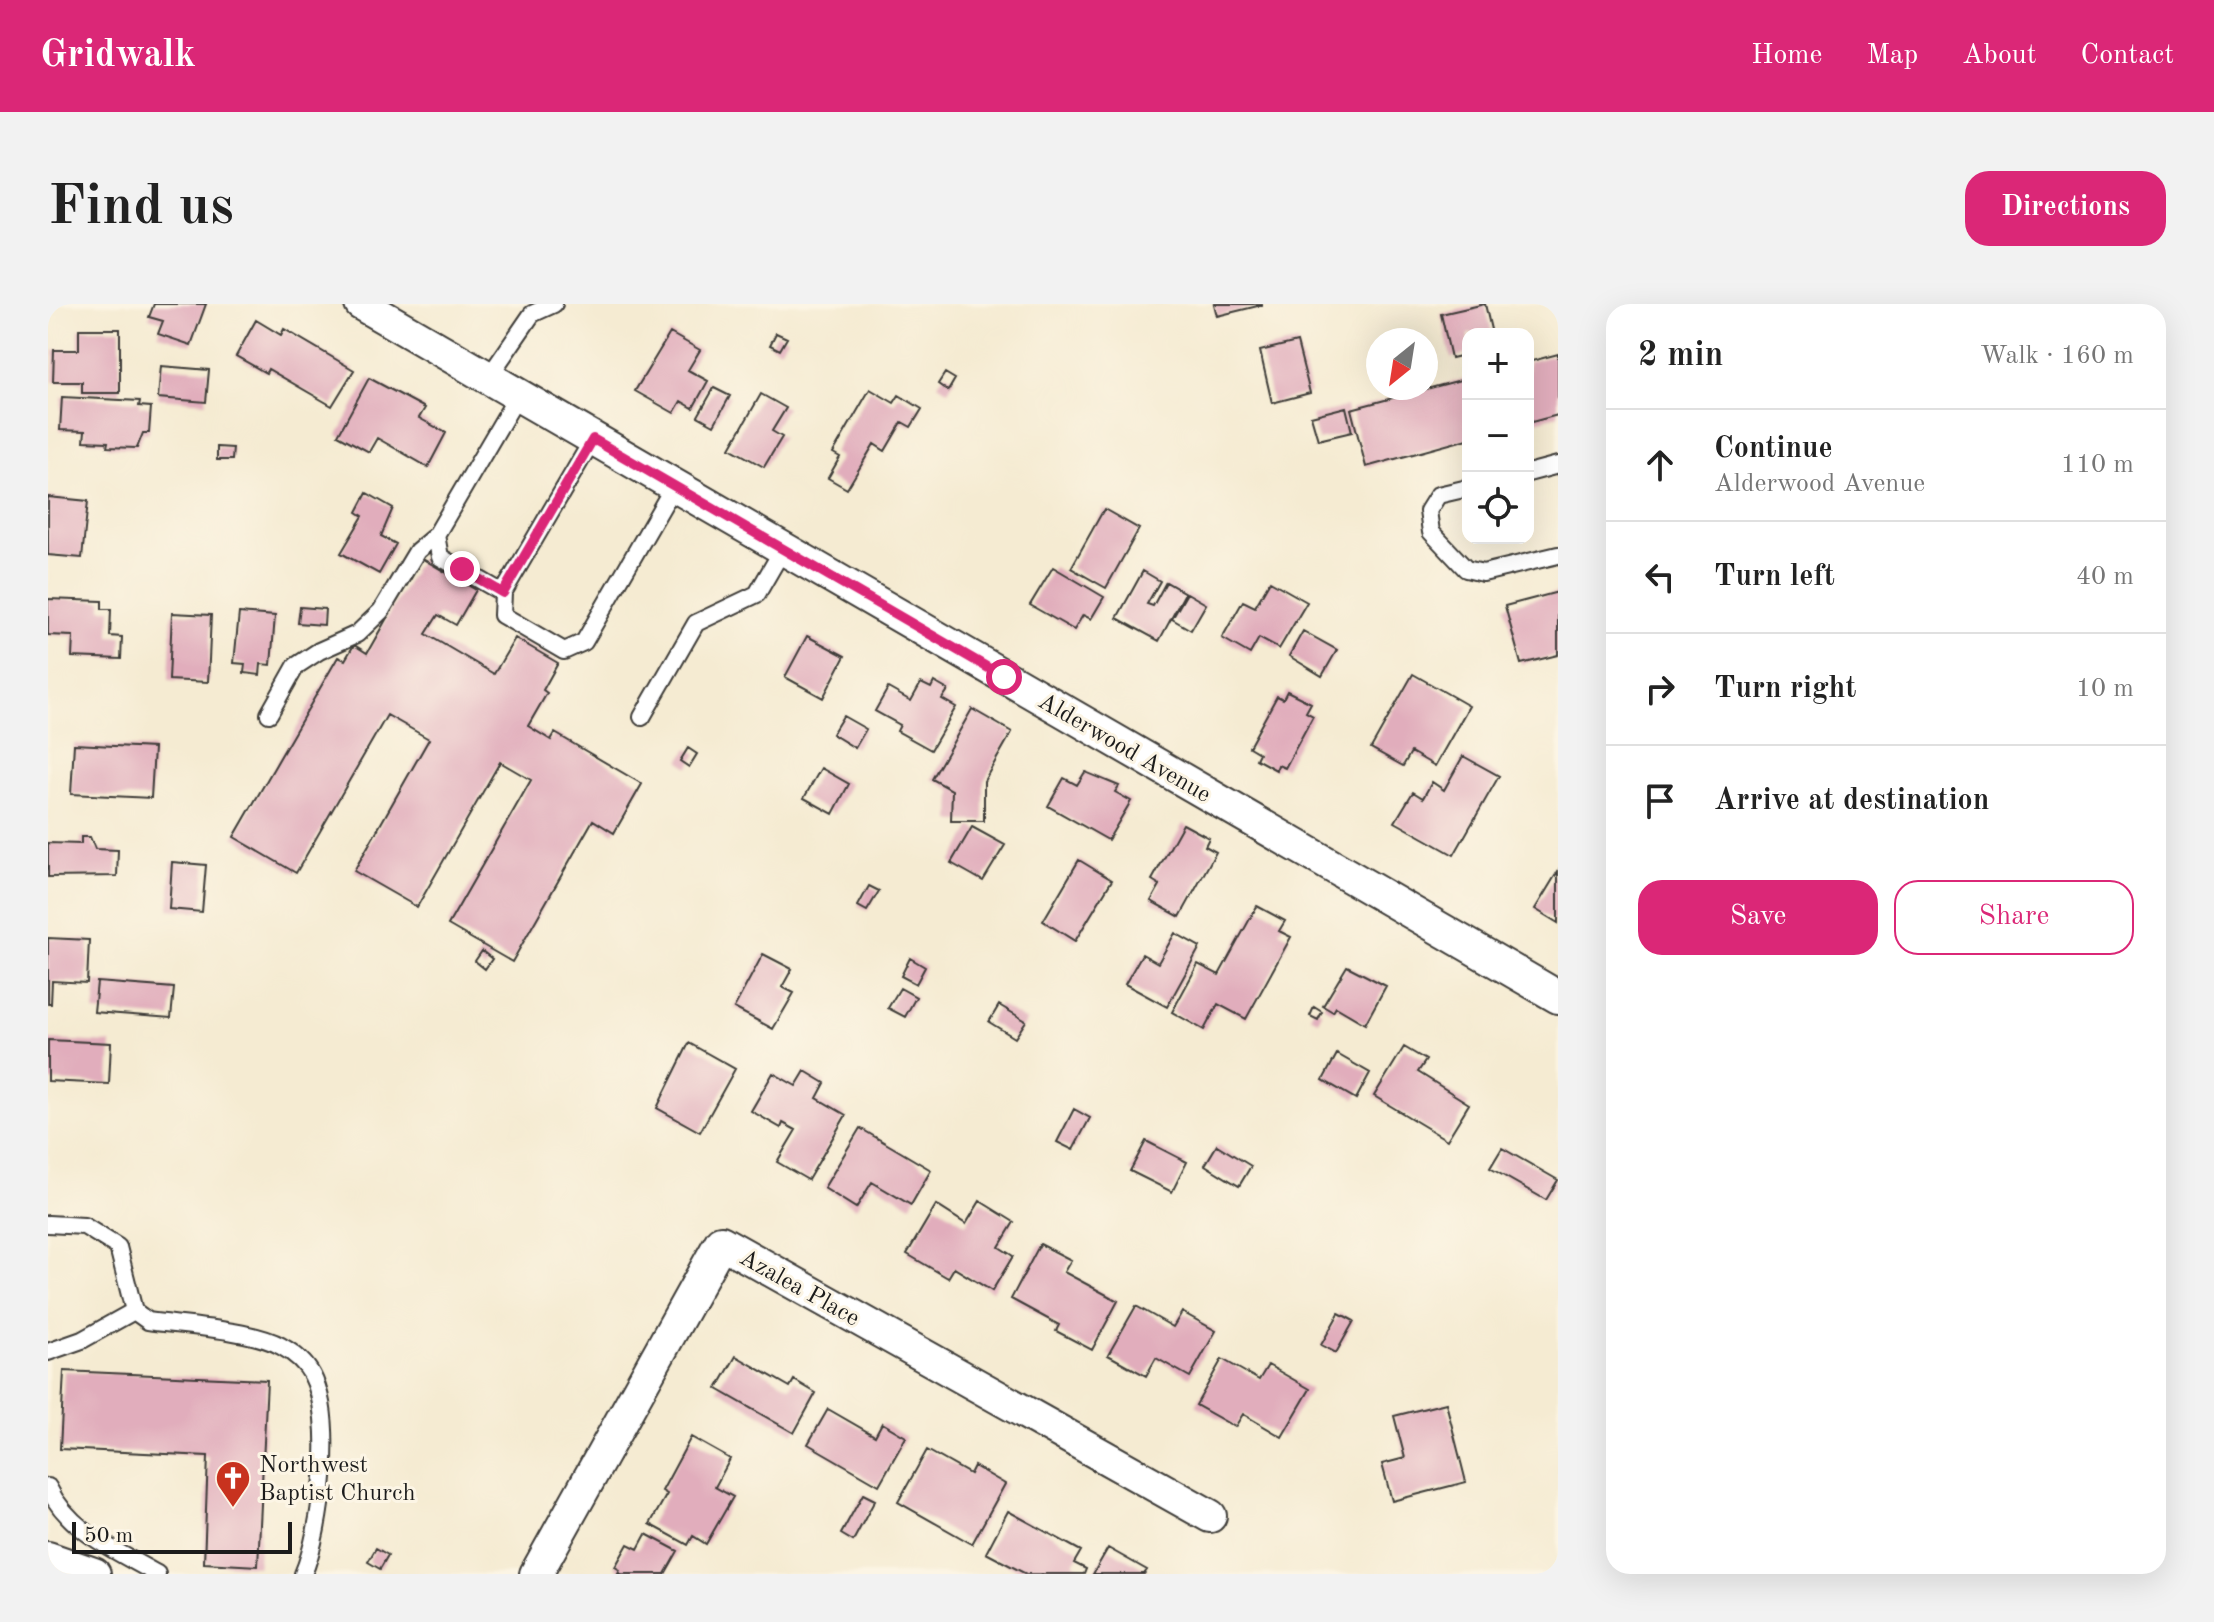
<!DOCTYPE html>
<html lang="en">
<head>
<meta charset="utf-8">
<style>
	body { margin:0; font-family:"Old Standard TT",serif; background:#f2f2f2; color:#222 }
	.controls { position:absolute; right:24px; top:24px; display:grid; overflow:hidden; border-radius:16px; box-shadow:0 8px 32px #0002 }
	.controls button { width:72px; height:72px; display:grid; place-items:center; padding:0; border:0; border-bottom:2px solid #e0e0e0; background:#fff; color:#222; font:40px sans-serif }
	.compass { position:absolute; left:1318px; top:24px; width:72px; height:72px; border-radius:50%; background:#fff; box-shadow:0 8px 32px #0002; rotate:210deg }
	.scale { position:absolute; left:24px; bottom:20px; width:220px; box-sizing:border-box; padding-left:8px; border:4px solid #1c1c1c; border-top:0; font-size:22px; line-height:28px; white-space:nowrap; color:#1c1c1c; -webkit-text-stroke:6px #fcf5e5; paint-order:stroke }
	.stop { position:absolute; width:24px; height:24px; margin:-18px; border:6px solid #db2777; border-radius:50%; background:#fff }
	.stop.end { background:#db2777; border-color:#fff; box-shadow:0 2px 8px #0008 }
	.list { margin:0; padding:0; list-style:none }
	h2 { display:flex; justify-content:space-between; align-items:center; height:104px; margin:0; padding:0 32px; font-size:34px }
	h2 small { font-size:26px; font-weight:400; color:#767676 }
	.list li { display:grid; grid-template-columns:52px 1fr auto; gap:24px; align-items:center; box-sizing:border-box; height:112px; padding:0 32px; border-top:2px solid #e0e0e0 }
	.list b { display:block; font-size:30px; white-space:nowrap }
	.list p { margin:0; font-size:26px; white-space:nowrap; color:#767676 }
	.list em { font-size:26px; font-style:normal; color:#767676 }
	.actions { display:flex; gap:16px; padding:24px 32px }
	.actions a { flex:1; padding:18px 0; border:2px solid #db2777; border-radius:24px; text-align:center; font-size:28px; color:#db2777 }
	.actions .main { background:#db2777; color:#fff }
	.icon { flex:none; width:44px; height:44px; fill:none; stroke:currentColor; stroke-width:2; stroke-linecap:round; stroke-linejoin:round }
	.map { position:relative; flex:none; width:1510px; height:1270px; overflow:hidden; border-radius:24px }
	header { display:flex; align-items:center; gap:48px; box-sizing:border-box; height:112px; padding:0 40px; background:#db2777; color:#fff }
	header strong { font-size:38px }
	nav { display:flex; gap:44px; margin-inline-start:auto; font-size:28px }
	.intro { display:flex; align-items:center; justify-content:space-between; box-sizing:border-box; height:192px; padding:0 48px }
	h1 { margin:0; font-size:56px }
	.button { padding:20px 36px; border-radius:24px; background:#db2777; color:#fff; font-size:28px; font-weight:700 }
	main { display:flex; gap:48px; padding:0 48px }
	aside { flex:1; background:#fff; border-radius:24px; box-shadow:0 8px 32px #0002 }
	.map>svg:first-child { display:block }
</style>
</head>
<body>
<header>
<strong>Gridwalk</strong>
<nav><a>Home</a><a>Map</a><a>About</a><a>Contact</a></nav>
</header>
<div class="intro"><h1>Find us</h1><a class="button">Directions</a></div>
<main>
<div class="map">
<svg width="1510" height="1270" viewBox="0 0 1510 1270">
	<rect width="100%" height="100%" fill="#fcf5e5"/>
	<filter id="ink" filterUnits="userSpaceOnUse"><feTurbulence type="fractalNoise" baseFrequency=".0125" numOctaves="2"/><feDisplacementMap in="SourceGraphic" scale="16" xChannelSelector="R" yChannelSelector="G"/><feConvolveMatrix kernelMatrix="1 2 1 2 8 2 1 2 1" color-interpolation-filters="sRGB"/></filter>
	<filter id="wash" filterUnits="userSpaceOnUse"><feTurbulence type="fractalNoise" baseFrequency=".006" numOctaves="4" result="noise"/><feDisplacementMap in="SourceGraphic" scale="32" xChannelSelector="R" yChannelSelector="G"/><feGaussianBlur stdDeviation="1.8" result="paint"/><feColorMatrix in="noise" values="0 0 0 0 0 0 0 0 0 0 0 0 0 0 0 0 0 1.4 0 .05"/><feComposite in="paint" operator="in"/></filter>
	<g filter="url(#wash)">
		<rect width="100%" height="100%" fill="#f5ebd2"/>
		<g id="blocks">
			<path fill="#e1adbc" d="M 106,0 L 158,0 L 143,41 L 110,30 L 115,17 L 101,13 Z
				M 1166,0 L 1214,0 L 1214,1 L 1169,12 Z
				M 1437,0 L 1444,30 L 1420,30 L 1420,50 L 1403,54 L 1393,10 Z
				M 208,16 L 233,31 L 236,25 L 306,66 L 284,102 L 220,65 L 218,69 L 188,52 Z
				M 31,25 L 72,25 L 72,89 L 34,89 L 34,78 L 5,78 L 6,46 L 31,46 Z
				M 622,29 L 652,46 L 640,66 L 660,77 L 645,104 L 633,97 L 626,109 L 587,87 Z
				M 728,29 L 739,34 L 732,46 L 722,41 Z
				M 1249,38 L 1262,89 L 1224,99 L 1212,47 Z
				M 1510,50 L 1510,111 L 1480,119 L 1480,58 Z
				M 113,62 L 161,66 L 158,98 L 110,94 Z
				M 897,69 L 907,75 L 900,87 L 890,80 Z
				M 321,74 L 377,104 L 371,114 L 398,129 L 380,163 L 329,134 L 321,148 L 290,131 Z
				M 1420,74 L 1420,135 L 1318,163 L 1303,105 Z
				M 666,84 L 682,92 L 666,121 L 650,112 Z
				M 822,85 L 846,99 L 851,91 L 874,105 L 863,123 L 854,118 L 837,147 L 826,140 L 799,185 L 780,174 L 792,153 L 785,149 Z
				M 713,90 L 738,104 L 724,127 L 734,133 L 716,163 L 682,144 Z
				M 14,93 L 92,97 L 91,102 L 103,103 L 101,129 L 95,129 L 89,144 L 59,143 L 60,138 L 36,137 L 37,127 L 12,126 Z
				M 1298,103 L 1304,128 L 1270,136 L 1263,112 Z
				M 169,143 L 185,144 L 184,156 L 169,156 Z
				M 319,189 L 345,204 L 333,232 L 348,240 L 331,270 L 293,249 L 315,212 L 309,208 Z
				M 0,193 L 40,197 L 34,254 L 0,251 Z
				M 1056,205 L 1091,225 L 1058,284 L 1023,264 Z
				M 373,254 L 428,286 L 408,321 L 390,311 L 378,330 L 446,370 L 467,334 L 510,359 L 495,386 L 499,389 L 480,422 L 503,436 L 507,429 L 594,480 L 566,529 L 545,516 L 464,658 L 400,621 L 483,476 L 452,458 L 369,603 L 306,567 L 381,435 L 339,411 L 248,569 L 186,533 L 290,353 L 297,356 L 306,341 L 319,349 Z
				M 1005,263 L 1056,293 L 1043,315 L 1035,311 L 1026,326 L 982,301 Z
				M 1095,267 L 1112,277 L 1099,300 L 1105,302 L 1118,278 L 1137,289 L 1111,337 L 1069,314 Z
				M 1222,277 L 1259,298 L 1231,345 L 1211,334 L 1202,350 L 1174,334 L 1195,297 L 1207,303 Z
				M 1510,288 L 1510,351 L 1473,360 L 1457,302 Z
				M 1139,289 L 1158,300 L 1143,326 L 1124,315 Z
				M 0,295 L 54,297 L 54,305 L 63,305 L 62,332 L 74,333 L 73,355 L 24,353 L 25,332 L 0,331 Z
				M 252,303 L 277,305 L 276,321 L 250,319 Z
				M 124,309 L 163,311 L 160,378 L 121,376 Z
				M 191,309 L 227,312 L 223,361 L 213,360 L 212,371 L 196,369 L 197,360 L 186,359 Z
				M 1255,327 L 1289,346 L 1274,372 L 1241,352 Z
				M 759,332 L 797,352 L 775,394 L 737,373 Z
				M 1365,370 L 1421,402 L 1387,462 L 1363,448 L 1355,462 L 1323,444 Z
				M 886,378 L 900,386 L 894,395 L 908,403 L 883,446 L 849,427 L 852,421 L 827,407 L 840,384 L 863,397 L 873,379 L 883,384 Z
				M 1239,387 L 1263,399 L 1258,408 L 1265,412 L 1237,464 L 1230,461 L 1228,466 L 1208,455 L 1211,449 L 1201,443 L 1229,392 L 1235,395 Z
				M 924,405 L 964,428 L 936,477 L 936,517 L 903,517 L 904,486 L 884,475 Z
				M 795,412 L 818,425 L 807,444 L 784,430 Z
				M 26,440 L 106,444 L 103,494 L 23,490 Z
				M 640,444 L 649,450 L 641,463 L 632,457 Z
				M 1415,452 L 1451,472 L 1406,551 L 1347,518 L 1365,488 L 1375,494 L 1384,478 L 1396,486 Z
				M 773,464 L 801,480 L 785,510 L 756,494 Z
				M 1037,468 L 1071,482 L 1067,488 L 1083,497 L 1060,536 L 1000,502 L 1016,474 L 1029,481 Z
				M 1135,520 L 1161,534 L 1157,542 L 1168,548 L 1132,613 L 1103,597 L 1112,581 L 1104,576 Z
				M 924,523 L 957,541 L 935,577 L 903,559 Z
				M 33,533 L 42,533 L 47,545 L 70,546 L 69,572 L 0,573 L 0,539 L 33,540 Z
				M 1031,556 L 1064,576 L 1027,637 L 995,617 Z
				M 124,558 L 158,561 L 154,608 L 121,605 Z
				M 1510,567 L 1510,619 L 1487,605 Z
				M 821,582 L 831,587 L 819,607 L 810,602 Z
				M 1209,602 L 1237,617 L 1231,627 L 1243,633 L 1198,715 L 1170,700 L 1156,726 L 1124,708 L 1150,660 L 1171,671 Z
				M 1127,629 L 1152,643 L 1119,703 L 1077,680 L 1094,650 L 1110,659 Z
				M 0,634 L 41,636 L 39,679 L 4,677 L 3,700 L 0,700 Z
				M 434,647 L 444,655 L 437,665 L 427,657 Z
				M 715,650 L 744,665 L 734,683 L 746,689 L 725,725 L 686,704 Z
				M 862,654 L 877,663 L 868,680 L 853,672 Z
				M 1299,662 L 1338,682 L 1317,720 L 1288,703 L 1285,708 L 1275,702 Z
				M 49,678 L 126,684 L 123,714 L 46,708 Z
				M 852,684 L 868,693 L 857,713 L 840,704 Z
				M 951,701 L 978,717 L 967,734 L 941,718 Z
				M 1266,703 L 1274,708 L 1270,716 L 1262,712 Z
				M 0,736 L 63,739 L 61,780 L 0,777 Z
				M 641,739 L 687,765 L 652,828 L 609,804 Z
				M 1356,743 L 1378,756 L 1370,768 L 1421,800 L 1399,836 L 1326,792 Z
				M 1289,750 L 1322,769 L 1308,795 L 1275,776 Z
				M 757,767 L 777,779 L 769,794 L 798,811 L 760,876 L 729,858 L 748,826 L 735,819 L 733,824 L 703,807 L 725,769 L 748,782 Z
				M 1026,805 L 1042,814 L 1025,846 L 1009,838 Z
				M 812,824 L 883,866 L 863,901 L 824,878 L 808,904 L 776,884 Z
				M 1098,837 L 1139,858 L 1124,888 L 1082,867 Z
				M 1169,841 L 1203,862 L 1191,882 L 1157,861 Z
				M 1454,844 L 1510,876 L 1498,896 L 1442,864 Z
				M 932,897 L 966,918 L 951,943 L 965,952 L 944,987 L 906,964 L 900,974 L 859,950 L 888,901 L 918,920 Z
				M 992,940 L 1023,956 L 1016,968 L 1070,997 L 1044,1046 L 1008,1027 L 1011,1021 L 963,995 Z
				M 1088,1002 L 1125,1023 L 1134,1008 L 1168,1027 L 1142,1073 L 1108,1054 L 1098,1072 L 1060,1051 Z
				M 1291,1009 L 1306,1017 L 1288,1049 L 1273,1041 Z
				M 688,1052 L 742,1083 L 746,1076 L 768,1089 L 746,1129 L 669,1085 Z
				M 1174,1055 L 1211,1076 L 1220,1061 L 1262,1085 L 1234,1133 L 1195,1110 L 1187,1123 L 1148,1101 Z
				M 16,1067 L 219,1076 L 210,1262 L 156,1259 L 160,1152 L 12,1145 Z
				M 1398,1099 L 1418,1178 L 1344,1197 L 1334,1160 L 1357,1154 L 1346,1112 Z
				M 780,1105 L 827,1132 L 834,1119 L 858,1133 L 831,1181 L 760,1140 Z
				M 643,1133 L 682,1155 L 667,1183 L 685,1193 L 658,1240 L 645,1232 L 640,1241 L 602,1220 L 619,1190 L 614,1187 Z
				M 879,1146 L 922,1170 L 926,1162 L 957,1180 L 924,1240 L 850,1198 Z
				M 815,1190 L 827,1196 L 805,1237 L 793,1230 Z
				M 960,1207 L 1033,1247 L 1026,1259 L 1038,1265 L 1036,1270 L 978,1270 L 938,1249 Z
				M 598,1230 L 630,1247 L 617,1270 L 570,1270 L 572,1266 L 567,1263 L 580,1240 L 590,1245 Z
				M 328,1244 L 340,1251 L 332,1265 L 320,1258 Z
				M 1060,1244 L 1099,1266 L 1096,1270 L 1045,1270 Z"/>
		</g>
	</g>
	<g filter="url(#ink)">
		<use href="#blocks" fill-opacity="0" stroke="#3d3b37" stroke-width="2"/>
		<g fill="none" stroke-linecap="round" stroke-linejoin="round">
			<g stroke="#3d3b37" stroke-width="20">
				<path id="lane" d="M 440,74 L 484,10 L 506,0
					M 545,135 L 455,289 L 454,311 L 516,347 L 536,338 L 626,182
					M 1480,169 L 1510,161
					M 1420,184 L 1390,191 L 1380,207 L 1383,228 L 1418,265 L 1435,269 L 1510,251
					M 455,289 L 392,253 L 388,231 L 470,91
					M 221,410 L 248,362 L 271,347 L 309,330 L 333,307 L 369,247 L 388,231
					M 594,413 L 648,319 L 709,290 L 735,245
					M 0,920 L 36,922 L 70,943 L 86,1007 L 100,1017 C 135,1022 205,1026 233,1042 C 246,1049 257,1058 264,1071 C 287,1114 274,1226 255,1270
					M 0,1048 L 34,1036 L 86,1007
					M 0,1183 C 21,1228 68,1246 109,1270"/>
			</g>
			<g stroke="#3d3b37" stroke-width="36">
				<path id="street" d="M 313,0 L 1510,693
					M 0,1254 L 46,1270
					M 488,1270 L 673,938 L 1162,1212"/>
			</g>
			<use href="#lane" stroke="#fff" stroke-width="16"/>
			<use href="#street" stroke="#fff" stroke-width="32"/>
		</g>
	</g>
	<g fill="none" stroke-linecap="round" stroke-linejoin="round" filter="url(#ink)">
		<path stroke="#db2777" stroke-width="10" d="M 414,265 L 455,289 L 545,135 L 956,373"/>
	</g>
	<defs>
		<g id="church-pin" transform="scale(1.8)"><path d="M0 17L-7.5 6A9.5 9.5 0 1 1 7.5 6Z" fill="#c8321e" stroke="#fcf5e5"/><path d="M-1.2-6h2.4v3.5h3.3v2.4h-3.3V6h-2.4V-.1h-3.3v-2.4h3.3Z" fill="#fff"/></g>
	</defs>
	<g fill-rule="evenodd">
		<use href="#church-pin" x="185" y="1174"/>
	</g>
	<g text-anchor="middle" stroke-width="6" stroke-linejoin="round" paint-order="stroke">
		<g font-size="24" fill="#1c1c1c" stroke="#fcf5e5">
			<text transform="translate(1077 443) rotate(30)" y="8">Alderwood Avenue</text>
			<text transform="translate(752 983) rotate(29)" y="8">Azalea Place</text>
		</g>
		<g font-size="24" fill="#1c1c1c" stroke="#fcf5e5" text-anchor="start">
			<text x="211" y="1168">Northwest<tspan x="211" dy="28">Baptist Church</tspan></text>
		</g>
	</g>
</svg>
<div class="controls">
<button>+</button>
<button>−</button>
<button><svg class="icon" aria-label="locate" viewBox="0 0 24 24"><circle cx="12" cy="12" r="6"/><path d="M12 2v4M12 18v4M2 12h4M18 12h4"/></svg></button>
</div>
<svg class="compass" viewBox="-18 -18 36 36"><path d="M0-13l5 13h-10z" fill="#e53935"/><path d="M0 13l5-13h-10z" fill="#767676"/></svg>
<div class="scale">50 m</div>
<div class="stop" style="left:956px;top:373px"></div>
<div class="stop end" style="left:414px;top:265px"></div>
</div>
<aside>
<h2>2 min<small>Walk · 160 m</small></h2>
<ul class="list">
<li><svg class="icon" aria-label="ahead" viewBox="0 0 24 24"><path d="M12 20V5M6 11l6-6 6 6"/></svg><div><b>Continue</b><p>Alderwood Avenue</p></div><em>110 m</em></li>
<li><svg class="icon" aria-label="left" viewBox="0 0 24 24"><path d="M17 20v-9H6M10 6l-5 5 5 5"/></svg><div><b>Turn left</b></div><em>40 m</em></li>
<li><svg class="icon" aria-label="right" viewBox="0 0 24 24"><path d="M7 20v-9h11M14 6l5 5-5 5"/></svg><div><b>Turn right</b></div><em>10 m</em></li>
<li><svg class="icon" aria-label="arrive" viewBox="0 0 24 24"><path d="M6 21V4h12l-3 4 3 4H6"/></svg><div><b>Arrive at destination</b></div></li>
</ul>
<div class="actions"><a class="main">Save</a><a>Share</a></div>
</aside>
</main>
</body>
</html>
